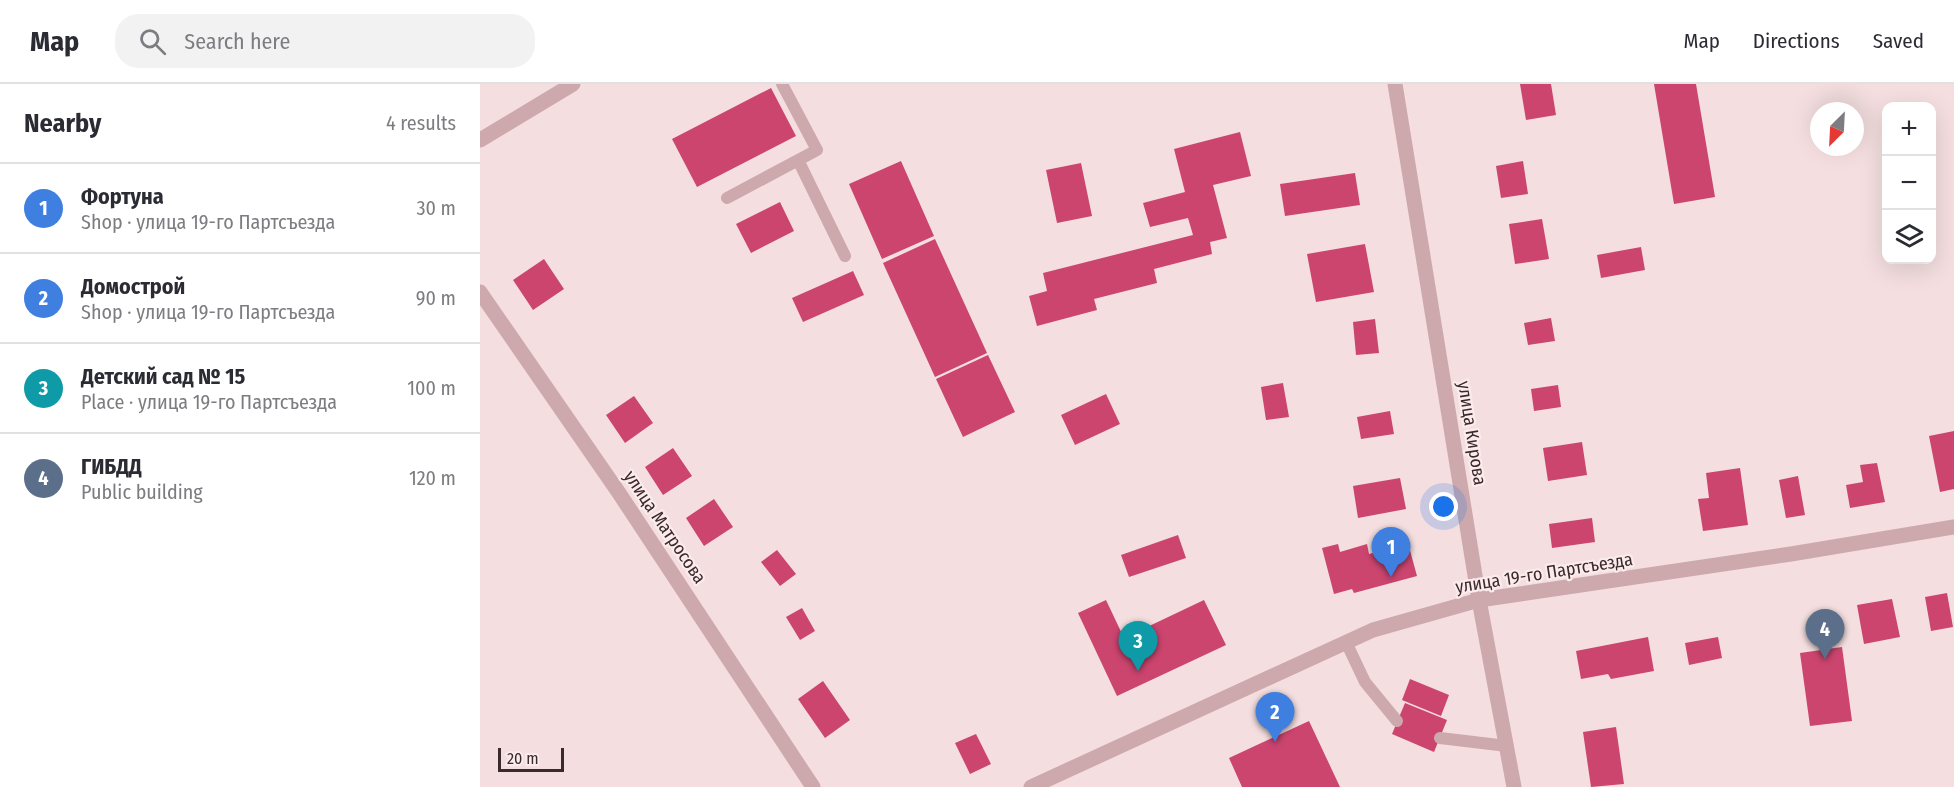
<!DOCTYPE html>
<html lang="en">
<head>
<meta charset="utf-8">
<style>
	body { margin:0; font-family:"Fira Sans Condensed",sans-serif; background:#f2f2f3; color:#2b2b33 }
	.controls { position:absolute; right:18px; top:18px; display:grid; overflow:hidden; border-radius:12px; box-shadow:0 6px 24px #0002 }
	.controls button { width:54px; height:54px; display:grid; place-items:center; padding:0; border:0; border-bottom:2px solid #e1e1e2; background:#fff; color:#2b2b33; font:30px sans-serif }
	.compass { position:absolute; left:1330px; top:18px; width:54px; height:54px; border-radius:50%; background:#fff; box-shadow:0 6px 24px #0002; rotate:204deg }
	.scale { position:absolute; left:18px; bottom:15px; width:66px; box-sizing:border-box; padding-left:6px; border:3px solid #3a292d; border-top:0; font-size:16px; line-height:21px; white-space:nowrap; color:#3a292d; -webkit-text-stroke:4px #fbebeb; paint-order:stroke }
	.you { position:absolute; left:964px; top:423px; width:21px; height:21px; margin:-15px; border:4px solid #fff; border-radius:50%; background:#1a73e8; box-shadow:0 0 0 9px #1a73e833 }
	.badge { display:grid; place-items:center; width:39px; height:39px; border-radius:50%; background:#0f766e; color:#fff; font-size:20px; font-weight:700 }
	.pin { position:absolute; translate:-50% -50px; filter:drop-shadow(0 2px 3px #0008) }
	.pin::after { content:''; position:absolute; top:32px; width:21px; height:18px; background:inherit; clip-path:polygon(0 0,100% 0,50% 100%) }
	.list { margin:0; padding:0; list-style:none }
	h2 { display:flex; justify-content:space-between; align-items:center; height:78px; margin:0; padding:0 24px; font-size:26px }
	h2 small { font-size:20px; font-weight:400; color:#7c7c81 }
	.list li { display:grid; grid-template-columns:39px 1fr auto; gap:18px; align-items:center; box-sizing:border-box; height:90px; padding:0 24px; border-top:2px solid #e1e1e2 }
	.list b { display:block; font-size:22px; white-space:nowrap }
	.list p { margin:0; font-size:20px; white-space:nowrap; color:#7c7c81 }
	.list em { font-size:20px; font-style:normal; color:#7c7c81 }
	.icon { flex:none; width:33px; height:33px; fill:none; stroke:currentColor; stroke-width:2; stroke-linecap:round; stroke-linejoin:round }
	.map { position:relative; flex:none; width:1474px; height:703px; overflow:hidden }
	header { display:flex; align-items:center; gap:36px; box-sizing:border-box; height:84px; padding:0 30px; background:#fff; border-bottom:2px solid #e1e1e2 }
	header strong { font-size:28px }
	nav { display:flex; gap:33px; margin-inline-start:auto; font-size:21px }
	.search { width:420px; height:54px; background:#f2f2f3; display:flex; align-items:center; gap:15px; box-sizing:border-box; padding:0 21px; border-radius:24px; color:#7c7c81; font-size:22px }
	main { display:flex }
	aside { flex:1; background:#fff }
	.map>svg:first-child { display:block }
</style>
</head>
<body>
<header>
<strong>Map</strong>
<div class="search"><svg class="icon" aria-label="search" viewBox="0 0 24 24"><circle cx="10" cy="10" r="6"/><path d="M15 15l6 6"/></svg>Search here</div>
<nav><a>Map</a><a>Directions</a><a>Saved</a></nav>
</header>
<main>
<aside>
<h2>Nearby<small>4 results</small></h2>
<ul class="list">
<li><span class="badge" style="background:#3f7fe0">1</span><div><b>Фортуна</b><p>Shop · улица 19-го Партсъезда</p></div><em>30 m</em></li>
<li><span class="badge" style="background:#3f7fe0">2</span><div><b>Домострой</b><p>Shop · улица 19-го Партсъезда</p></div><em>90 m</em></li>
<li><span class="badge" style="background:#0f9aa8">3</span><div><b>Детский сад № 15</b><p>Place · улица 19-го Партсъезда</p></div><em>100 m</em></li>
<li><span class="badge" style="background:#5c6f8a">4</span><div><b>ГИБДД</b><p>Public building</p></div><em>120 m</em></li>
</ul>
</aside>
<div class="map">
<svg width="1474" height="703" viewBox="0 0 1474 703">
	<rect width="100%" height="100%" fill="#f4dedf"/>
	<path fill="#cb456f" d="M 1040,0 L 1071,0 L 1076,31 L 1046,36 Z
		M 1174,0 L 1216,0 L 1235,113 L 1194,120 Z
		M 291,4 L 316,52 L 217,103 L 192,55 Z
		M 760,48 L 771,92 L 733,101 L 747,154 L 730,158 L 732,170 L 674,185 L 677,199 L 614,215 L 617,226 L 557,242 L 549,212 L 567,207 L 563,189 L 713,151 L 708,134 L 670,143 L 663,119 L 705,108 L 694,65 Z
		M 421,77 L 454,152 L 402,175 L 369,100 Z
		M 1043,77 L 1048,110 L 1021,114 L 1016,82 Z
		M 601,79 L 612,132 L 577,139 L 566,86 Z
		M 875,89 L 880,121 L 805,132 L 800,100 Z
		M 300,118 L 314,147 L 271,169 L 256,140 Z
		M 1062,135 L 1069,175 L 1035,180 L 1029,140 Z
		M 455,155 L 507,269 L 455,293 L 403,179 Z
		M 885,160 L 894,208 L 836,218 L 827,170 Z
		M 1161,163 L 1165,186 L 1121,194 L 1117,171 Z
		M 64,175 L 84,205 L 53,226 L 33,196 Z
		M 373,187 L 384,211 L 323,238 L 312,214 Z
		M 1071,234 L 1075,257 L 1048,261 L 1044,239 Z
		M 895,235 L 899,269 L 876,271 L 873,238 Z
		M 508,271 L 535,328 L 483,353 L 456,295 Z
		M 803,299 L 809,333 L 786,336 L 781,303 Z
		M 1078,301 L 1081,323 L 1054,327 L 1051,305 Z
		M 626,310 L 640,340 L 595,361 L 581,331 Z
		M 154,312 L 173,339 L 145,359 L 126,331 Z
		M 910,327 L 914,350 L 881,355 L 877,333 Z
		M 1474,347 L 1474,405 L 1460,408 L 1449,352 Z
		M 1102,358 L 1107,391 L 1068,397 L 1063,364 Z
		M 193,364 L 212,392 L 183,411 L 165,383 Z
		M 1397,379 L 1405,418 L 1370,424 L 1366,401 L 1383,398 L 1380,381 Z
		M 1260,384 L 1268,441 L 1223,447 L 1218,415 L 1229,414 L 1226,389 Z
		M 1318,392 L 1325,431 L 1306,434 L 1299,396 Z
		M 920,394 L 926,425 L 878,434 L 873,402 Z
		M 234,415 L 253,443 L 224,462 L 206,434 Z
		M 1112,434 L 1115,458 L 1072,464 L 1069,440 Z
		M 698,451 L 706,474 L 649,493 L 641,471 Z
		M 928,459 L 937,492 L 874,509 L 872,505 L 854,510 L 842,464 L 858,460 L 860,468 L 887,460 L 889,470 Z
		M 297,466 L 316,490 L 300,502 L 281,478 Z
		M 1467,509 L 1473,543 L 1451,547 L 1445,513 Z
		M 1412,515 L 1420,553 L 1384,560 L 1377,521 Z
		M 626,516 L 644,554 L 724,516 L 746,561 L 637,612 L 598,529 Z
		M 322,524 L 335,547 L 320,556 L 306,533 Z
		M 1168,553 L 1174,587 L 1131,595 L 1128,590 L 1101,595 L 1096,567 Z
		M 1238,553 L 1242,574 L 1209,581 L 1205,559 Z
		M 1362,563 L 1372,637 L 1330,642 L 1320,569 Z
		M 930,595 L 969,611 L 961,632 L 922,616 Z
		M 343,597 L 370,636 L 345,654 L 318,615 Z
		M 925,619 L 967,636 L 954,668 L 912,650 Z
		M 829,637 L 860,703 L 762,703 L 749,674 Z
		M 1136,643 L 1144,700 L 1111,703 L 1103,648 Z
		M 496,650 L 511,680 L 490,690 L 475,659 Z"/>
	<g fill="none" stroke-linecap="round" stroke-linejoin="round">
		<path stroke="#cda9ad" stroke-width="12" d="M 318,76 L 365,172
			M 247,114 L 337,66 L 302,0
			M 866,558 L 885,598 L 917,637
			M 960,654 L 1027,662"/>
		<path stroke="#cda9ad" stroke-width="15" d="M 915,0 L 999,516 L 1034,703
			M 0,56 L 93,0
			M 0,208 L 139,409 L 333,703
			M 551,703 L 893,546 L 999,516 L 1311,470 L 1474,443"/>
	</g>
	<g text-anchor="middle" stroke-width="4.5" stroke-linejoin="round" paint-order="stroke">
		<g font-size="18" fill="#3a292d" stroke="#fbebeb">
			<text transform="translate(992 349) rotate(81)" y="6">улица Кирова</text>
			<text transform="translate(185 443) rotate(56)" y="6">улица Матросова</text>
			<text transform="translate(1064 489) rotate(-9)" y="6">улица 19-го Партсъезда</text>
		</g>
	</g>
</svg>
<div class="controls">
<button>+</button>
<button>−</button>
<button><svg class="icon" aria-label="layers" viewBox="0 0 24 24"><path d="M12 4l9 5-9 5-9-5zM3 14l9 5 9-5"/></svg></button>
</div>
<svg class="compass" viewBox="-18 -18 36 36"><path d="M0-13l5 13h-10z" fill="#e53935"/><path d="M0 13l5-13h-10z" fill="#7c7c81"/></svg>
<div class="scale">20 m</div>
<div class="you"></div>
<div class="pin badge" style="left:911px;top:493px;background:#3f7fe0">1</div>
<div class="pin badge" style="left:795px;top:658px;background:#3f7fe0">2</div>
<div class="pin badge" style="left:658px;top:587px;background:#0f9aa8">3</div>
<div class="pin badge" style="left:1345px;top:575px;background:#5c6f8a">4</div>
</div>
</main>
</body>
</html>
